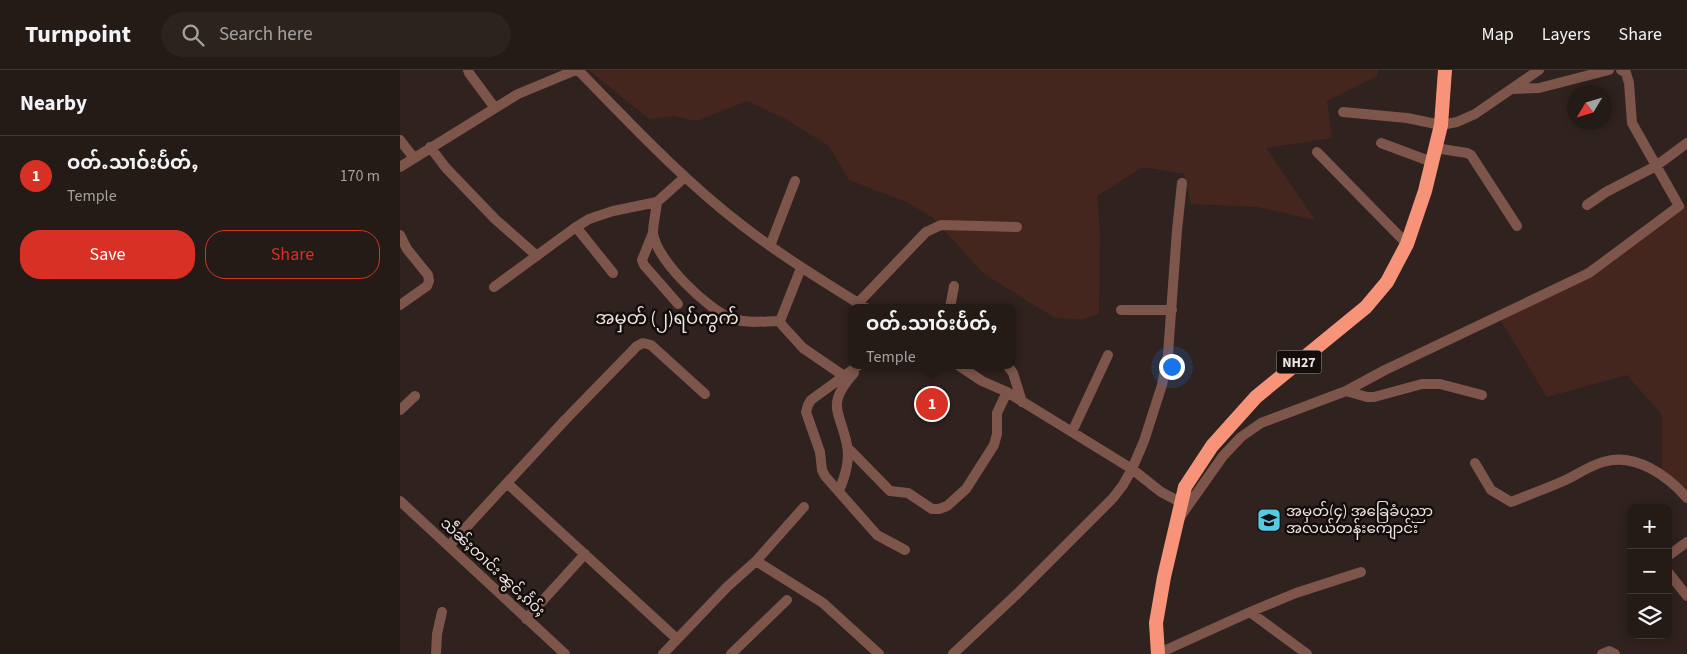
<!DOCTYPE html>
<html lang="en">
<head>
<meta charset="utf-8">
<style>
	body { margin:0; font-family:"Source Sans 3","Noto Sans Myanmar",sans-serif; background:#2c231f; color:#f1f3f6 }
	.controls { position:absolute; right:15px; bottom:15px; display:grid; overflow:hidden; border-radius:10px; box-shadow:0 2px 12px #0003 }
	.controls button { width:45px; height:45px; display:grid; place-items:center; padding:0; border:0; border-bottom:1px solid #413835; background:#241a16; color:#f1f3f6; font:25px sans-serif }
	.compass { position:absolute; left:1167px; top:15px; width:45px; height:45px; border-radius:50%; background:#241a16; box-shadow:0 2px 12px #0003; rotate:232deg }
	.you { position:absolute; left:771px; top:296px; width:18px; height:18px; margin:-12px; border:4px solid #fff; border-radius:50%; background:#1a73e8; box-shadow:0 0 0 8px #1a73e833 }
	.badge { display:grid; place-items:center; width:32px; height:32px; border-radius:50%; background:#d93025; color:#fff; font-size:16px; font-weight:700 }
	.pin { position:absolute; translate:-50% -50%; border:2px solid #fff; box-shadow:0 1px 5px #0006 }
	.popup { position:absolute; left:448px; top:234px; width:168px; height:65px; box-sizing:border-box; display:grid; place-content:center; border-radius:10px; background:#241a16; filter:drop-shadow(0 1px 4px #0005); font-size:16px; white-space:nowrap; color:#a3a1a1 }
	.popup b { font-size:19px; color:#f1f3f6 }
	.popup::after { content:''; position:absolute; left:50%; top:100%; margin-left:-10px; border:10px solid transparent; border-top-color:#241a16 }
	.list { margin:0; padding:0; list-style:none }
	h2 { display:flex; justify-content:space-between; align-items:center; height:65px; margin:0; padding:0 20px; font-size:21px }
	h2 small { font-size:16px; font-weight:400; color:#a3a1a1 }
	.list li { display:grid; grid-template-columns:32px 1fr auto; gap:15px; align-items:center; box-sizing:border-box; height:80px; padding:0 20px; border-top:1px solid #413835 }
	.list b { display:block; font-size:19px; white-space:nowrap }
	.list p { margin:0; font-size:16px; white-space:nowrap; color:#a3a1a1 }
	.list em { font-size:16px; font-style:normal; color:#a3a1a1 }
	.actions { display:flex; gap:10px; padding:15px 20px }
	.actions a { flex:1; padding:11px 0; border:1px solid #d93025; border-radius:20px; text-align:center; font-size:18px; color:#d93025 }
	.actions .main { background:#d93025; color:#fff }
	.icon { flex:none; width:28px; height:28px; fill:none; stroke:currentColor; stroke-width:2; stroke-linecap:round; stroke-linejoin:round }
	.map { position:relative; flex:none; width:1287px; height:584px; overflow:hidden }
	header { display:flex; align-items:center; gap:30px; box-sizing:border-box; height:70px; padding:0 25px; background:#241a16; border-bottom:1px solid #413835 }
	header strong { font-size:24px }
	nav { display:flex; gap:28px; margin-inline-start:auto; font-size:18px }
	.search { width:350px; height:45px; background:#2c231f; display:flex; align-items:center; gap:12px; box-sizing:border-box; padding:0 18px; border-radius:28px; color:#a3a1a1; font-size:19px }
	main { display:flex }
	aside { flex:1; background:#241a16 }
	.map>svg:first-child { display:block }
</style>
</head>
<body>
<header>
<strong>Turnpoint</strong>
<div class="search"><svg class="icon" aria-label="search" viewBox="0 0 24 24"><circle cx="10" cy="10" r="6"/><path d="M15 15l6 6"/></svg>Search here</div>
<nav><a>Map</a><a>Layers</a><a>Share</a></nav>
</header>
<main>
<aside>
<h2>Nearby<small></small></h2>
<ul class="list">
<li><span class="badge">1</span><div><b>ဝတ်ႉသၢဝ်းပႅတ်ႇ</b><p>Temple</p></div><em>170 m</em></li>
</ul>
<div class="actions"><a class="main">Save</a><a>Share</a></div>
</aside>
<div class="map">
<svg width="1287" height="584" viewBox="0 0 1287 584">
	<rect width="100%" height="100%" fill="#30221e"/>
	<path fill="#45261e" d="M 189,0 L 978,0 L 977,6 L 927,31 L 932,68 L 866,78 L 915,150 L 858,137 L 791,134 L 784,104 L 743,97 L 697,126 L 700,161 L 699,244 L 683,249 L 655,248 L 584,204 L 532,147 L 506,132 L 449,110 L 429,76 L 384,48 L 347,31 L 297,51 L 273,46 L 249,49 Z
		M 1287,133 L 1287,432 L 1262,400 L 1262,345 L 1227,305 L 1147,327 L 1101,251 Z"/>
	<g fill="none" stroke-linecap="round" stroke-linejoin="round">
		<path stroke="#7d554a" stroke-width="10" d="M 68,0 L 69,3 L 95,38
			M 178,0 C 231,54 283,110 343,156 C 382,186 424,212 466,238
			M 1113,19 L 1139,18 L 1209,0
			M 943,42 L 1007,48 L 1041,55 L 1057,52 L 1075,44 L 1139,0
			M 0,70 L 14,88
			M 981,73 L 1032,92
			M 30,77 L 46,98 L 95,149 L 137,186
			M 1035,78 L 1067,83 L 1071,85 L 1117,156
			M 917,82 L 1007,174
			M 0,97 L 118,24 L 176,0
			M 257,132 C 256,142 253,154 253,163 C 256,190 309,241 333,249 C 348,254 365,251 380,251
			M 1187,135 L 1206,122 L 1256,96 L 1287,73
			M 176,157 L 213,203
			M 253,163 L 242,190 L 244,195 L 278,234
			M 0,165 L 7,179 L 28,205 L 29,211 L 27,216 L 0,235
			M 370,176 L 395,111
			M 401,198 L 380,251 L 382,255 L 403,278 L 444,306
			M 94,217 L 176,157 L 189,149 L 213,141 L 257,132 L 285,107
			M 458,233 L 526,162 L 541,155 L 617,157
			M 550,238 L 554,216
			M 721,240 L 772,240
			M 459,295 L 411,330 L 408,335 L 406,342 L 420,382 L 422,400 L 425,406 L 477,465 L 505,480
			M 558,295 L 582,311 L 607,322 L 672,362 L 732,399 L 761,422 L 782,433
			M 607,295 L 613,303 L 622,332
			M 946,321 L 967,327 L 974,327 L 1022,314 L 1040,314 L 1082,325
			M 0,340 L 15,326
			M 672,362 L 708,285
			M 447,377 L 490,421 L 508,423 L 532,439 L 539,439 L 547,436 L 566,419 L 594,375 L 597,364 L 597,343 L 607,322
			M 1075,393 L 1091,420 L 1111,432 C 1128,425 1145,419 1161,412 C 1175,406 1189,396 1203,392 C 1235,382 1268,406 1287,428
			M 107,413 L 277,569
			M 439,421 C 445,406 450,391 447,375 C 440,340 425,336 454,303
			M 0,431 L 165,584
			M 780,447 L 823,386 L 841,367 L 861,353 L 946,321 L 985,300 L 1189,203 L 1279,136 L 1232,53 L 1229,13 L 1226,3 L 1221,0
			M 49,476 L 165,350 L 237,276 L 243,273 L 251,275 L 305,324
			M 1268,486 L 1287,472
			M 356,491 L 423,533 L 479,584
			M 1268,502 L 1287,526
			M 850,542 L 896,523 L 961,502
			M 126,549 L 185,484
			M 36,584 L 37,564 L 42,542
			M 263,584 L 327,517 L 356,491 L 404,437
			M 331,584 L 387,530
			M 553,584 L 617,524 L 713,428 L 723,415 L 732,399 L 744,371 L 762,315 L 768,284 L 777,160 L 782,113
			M 757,584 L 850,542 L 907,584
			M 1202,584 L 1209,581 L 1215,584"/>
		<path stroke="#f79379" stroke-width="14" d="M 758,584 L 756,553 L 764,507 L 785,417 L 812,376 L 856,327 L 966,237 L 987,212 L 1007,174 L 1025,121 L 1041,55 L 1045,0"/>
	</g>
	<defs>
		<g id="school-square" transform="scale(1.25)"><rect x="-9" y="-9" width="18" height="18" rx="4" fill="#58c9e3" stroke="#130d0b"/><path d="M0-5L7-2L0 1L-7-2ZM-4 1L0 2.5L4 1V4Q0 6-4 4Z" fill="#111"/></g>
	</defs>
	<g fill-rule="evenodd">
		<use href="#school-square" x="869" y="450"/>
	</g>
	<g text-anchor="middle" stroke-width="5" stroke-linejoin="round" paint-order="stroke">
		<rect fill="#130d0b" stroke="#aca4a1" stroke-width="1" x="876.5" y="280.5" width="45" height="23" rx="4"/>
		<g font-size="14" font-weight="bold" fill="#eee4e1">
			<text x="899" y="297">NH27</text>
		</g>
		<g font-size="15" fill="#eee4e1" stroke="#130d0b" text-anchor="start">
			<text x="886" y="446">အမှတ်(၄) အခြေခံပညာ<tspan x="886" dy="17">အလယ်တန်းကျောင်း</tspan></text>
		</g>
		<g font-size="15" fill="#eee4e1" stroke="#130d0b">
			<text transform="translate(93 497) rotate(43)" y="5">သဵၼ်ႈတၢင်း ၼွင်ႇၵႅဝ်ႈ</text>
		</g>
		<g font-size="18" fill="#eee4e1" stroke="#130d0b">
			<text x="267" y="254">အမှတ် (၂)ရပ်ကွက်</text>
		</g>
	</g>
</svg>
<div class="controls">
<button>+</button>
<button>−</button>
<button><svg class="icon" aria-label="layers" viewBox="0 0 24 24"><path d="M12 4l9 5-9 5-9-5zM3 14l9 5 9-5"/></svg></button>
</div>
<svg class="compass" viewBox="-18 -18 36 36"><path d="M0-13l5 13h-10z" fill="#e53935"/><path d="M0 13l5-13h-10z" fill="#a3a1a1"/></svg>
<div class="you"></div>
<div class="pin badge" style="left:532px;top:334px">1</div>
<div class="popup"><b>ဝတ်ႉသၢဝ်းပႅတ်ႇ</b>Temple</div>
</div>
</main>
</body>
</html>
